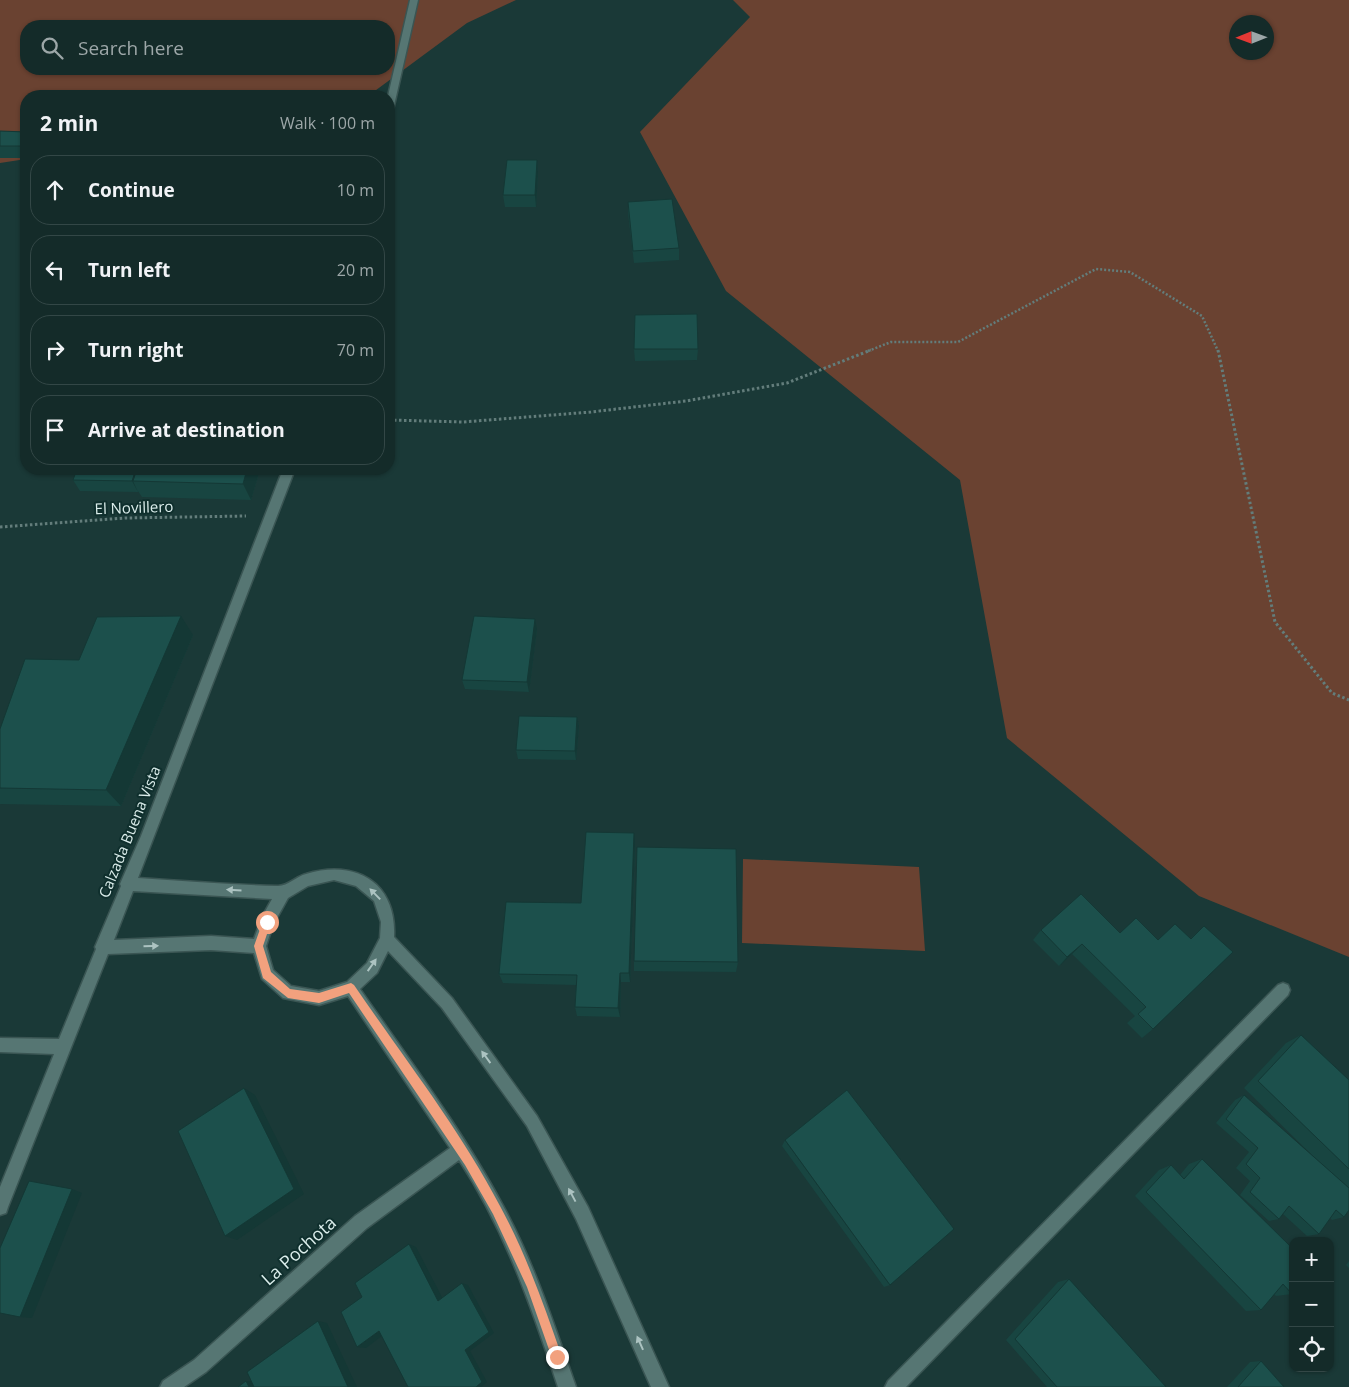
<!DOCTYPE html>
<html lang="en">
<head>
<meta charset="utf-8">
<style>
	body { margin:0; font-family:"Open Sans",sans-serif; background:#213735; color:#f1f3f6 }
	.controls { position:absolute; right:15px; bottom:15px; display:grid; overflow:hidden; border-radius:10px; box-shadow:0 1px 4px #0004 }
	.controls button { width:45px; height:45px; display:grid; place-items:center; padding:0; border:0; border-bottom:1px solid #334746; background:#142b29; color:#f1f3f6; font:25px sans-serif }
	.compass { position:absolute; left:1229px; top:15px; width:45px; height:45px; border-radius:50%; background:#142b29; box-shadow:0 1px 4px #0004; rotate:269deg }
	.stop { position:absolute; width:15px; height:15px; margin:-11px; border:4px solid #f2a17e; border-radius:50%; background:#fff }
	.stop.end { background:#f2a17e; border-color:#fff; box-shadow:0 1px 5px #0008 }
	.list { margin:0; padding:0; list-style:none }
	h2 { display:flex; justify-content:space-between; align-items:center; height:65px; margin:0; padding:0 20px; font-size:21px }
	h2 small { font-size:16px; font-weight:400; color:#9da7a8 }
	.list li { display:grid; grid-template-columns:32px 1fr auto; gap:15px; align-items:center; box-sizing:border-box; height:70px; margin:0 10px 10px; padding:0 10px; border:1px solid #334746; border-radius:20px }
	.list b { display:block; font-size:19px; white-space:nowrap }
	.list em { font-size:16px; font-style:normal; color:#9da7a8 }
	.icon { flex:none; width:28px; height:28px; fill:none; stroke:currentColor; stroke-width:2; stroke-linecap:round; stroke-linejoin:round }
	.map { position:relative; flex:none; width:1349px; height:1387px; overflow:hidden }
	.search { position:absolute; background:#142b29; box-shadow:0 1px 4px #0004; left:20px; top:20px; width:375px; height:55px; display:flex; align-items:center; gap:12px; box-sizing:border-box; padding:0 18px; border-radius:20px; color:#9da7a8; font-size:19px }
	.panel { position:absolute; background:#142b29; box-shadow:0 1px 4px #0004; left:20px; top:90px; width:375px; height:385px; border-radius:20px }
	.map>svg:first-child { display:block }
</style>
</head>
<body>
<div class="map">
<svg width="1349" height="1387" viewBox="0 0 1349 1387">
	<rect width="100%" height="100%" fill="#1a3937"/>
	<path fill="#6a4231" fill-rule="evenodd" d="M 0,0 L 516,0 L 467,23 L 368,96 L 26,96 L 26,159 L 0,163 ZM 26,26 L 389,26 L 389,69 L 26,69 Z
		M 733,0 L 1349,0 L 1349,957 L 1199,896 L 1007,738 L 960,480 L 726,291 L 640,132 L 750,17 ZM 1266,22 L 1266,52 L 1236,52 L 1236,22 Z
		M 743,859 L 919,867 L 925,951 L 742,943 Z"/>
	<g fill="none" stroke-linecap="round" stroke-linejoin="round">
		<g stroke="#3a5553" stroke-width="3">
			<path id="minor" d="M 410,0 L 418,0 L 393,110 L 389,113 L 388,96 Z
				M 283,469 L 295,469 L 138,878 C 185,881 232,885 278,886 C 288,886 297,876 306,874 C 355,859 397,882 394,937 L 452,998 L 537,1116 L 588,1207 L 669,1387 L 651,1387 L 576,1219 L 527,1126 L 442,1008 L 388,951 L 377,973 L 360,989 C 408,1058 463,1131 502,1204 C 534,1262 554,1325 576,1387 L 558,1387 C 532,1308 505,1230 459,1160 L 367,1228 L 206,1372 L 184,1387 L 160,1387 L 163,1381 L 194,1360 L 355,1216 L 450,1148 L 348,996 L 319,1005 L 283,998 L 262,979 L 254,953 L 211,950 L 108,954 L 8,1207 L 6,1213 L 0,1215 L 0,1187 L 54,1054 L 0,1052 L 0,1038 L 59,1039 L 96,949 L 95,947 L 121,886 L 120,884 L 141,836 ZM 334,880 L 356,886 L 374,901 L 381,922 L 380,938 L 367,963 L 347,982 L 319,991 L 291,986 L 273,970 L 266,946 L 273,925 L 288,898 L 308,886 ZM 133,891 L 272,899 L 262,917 L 254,939 L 211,936 L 114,940 Z
				M 1283,983 L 1288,985 L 1290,990 L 1288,995 L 906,1387 L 885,1387 L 888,1381 L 1278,985 Z"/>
		</g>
		<path stroke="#637d7b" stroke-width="2.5" stroke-dasharray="2 2" stroke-linecap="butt" d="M 868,351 L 891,342 L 958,342 L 1096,269 L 1130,272 L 1202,316 L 1218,351"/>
		<path stroke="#637d7b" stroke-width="3" stroke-dasharray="2.5 2.5" stroke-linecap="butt" d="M 1218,350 L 1275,622 L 1332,693 L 1349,700
			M 389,420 L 463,422 L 591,412 L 686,401 L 787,383 L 871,350
			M 0,527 L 125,518 L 246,516"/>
		<use href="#minor" fill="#567673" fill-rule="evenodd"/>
	</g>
	<path fill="#184541" d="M 0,131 L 26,132 L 26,158 L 0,158 Z
		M 537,160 L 538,172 L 536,207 L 505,207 L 503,195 Z
		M 628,202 L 679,248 L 679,260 L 634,263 L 628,213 Z
		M 634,349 L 698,349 L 697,360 L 635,361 Z
		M 260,469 L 251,500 L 142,497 L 138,491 L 138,492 L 80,491 L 73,480 Z
		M 537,629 L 529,692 L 465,689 L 462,680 Z
		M 193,635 L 121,806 L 0,804 L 0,729 L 79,660 Z
		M 577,717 L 579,726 L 576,760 L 518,759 L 516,750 Z
		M 635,845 L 630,982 L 621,982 L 620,1017 L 577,1016 L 575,1007 L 576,985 L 503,983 L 499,974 L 581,903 Z
		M 1204,926 L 1153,1029 L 1142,1038 L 1127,1023 L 1135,1016 L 1072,954 L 1059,966 L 1033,940 L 1041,930 L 1120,933 L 1158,939 L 1191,938 Z
		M 634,961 L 738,962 L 736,972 L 634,971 Z
		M 1301,1035 L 1349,1080 L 1349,1210 L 1344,1217 L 1332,1220 L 1330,1218 L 1319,1234 L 1307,1236 L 1283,1214 L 1279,1219 L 1269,1221 L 1240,1195 L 1250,1181 L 1236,1168 L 1249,1152 L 1216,1123 L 1235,1100 L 1244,1095 L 1318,1161 L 1244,1088 L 1286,1043 Z
		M 785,1140 L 890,1285 L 884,1287 L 782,1146 Z
		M 1202,1159 L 1292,1294 L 1276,1296 L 1274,1294 L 1261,1310 L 1246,1311 L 1135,1196 L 1159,1170 L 1171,1165 L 1180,1175 L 1189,1164 Z
		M 1349,1261 L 1349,1268 L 1346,1265 Z
		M 1069,1279 L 1166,1387 L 1047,1387 L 1006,1340 L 1058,1282 Z
		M 1261,1361 L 1284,1387 L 1227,1387 L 1250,1362 Z"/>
	<path fill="#143835" d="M 26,137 L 26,156 L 21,146 Z
		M 537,160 L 538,172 L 536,207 L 535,195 Z
		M 136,469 L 146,469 L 133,481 L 138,492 L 132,481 Z
		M 247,469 L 260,469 L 251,500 L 243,484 Z
		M 181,616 L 193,635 L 121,806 L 106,790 Z
		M 535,619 L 537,629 L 529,692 L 527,682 Z
		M 577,717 L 579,726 L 576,760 L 575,751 Z
		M 634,833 L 635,845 L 630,982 L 629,973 Z
		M 1082,944 L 1072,954 L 1059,966 L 1067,957 Z
		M 620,973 L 621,982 L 620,1017 L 618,1008 Z
		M 244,1088 L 255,1095 L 304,1194 L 237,1240 L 225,1236 Z
		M 72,1189 L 82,1193 L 32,1318 L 20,1317 Z
		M 409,1244 L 416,1247 L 445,1303 L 438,1301 Z
		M 462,1283 L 468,1285 L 494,1333 L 470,1351 L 487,1382 L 481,1387 L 476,1387 L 465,1350 Z
		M 318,1321 L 327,1323 L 357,1387 L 348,1387 Z
		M 379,1331 L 387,1332 L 366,1348 L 357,1347 Z
		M 246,1381 L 253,1381 L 256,1387 L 249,1387 Z"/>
	<path fill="#1c504c" stroke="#143835" d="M 0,131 L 26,132 L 26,137 L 21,146 L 0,146 Z
		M 507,160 L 537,160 L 535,195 L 503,195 Z
		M 672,199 L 679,248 L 633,251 L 628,202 Z
		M 697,314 L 698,349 L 634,349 L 635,315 Z
		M 77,469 L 136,469 L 132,481 L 73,480 Z
		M 137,469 L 247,469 L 243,484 L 133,481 Z
		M 181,616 L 106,790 L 0,788 L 0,729 L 25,659 L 79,660 L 97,617 Z
		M 474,616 L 535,619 L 527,682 L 462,680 Z
		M 519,716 L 577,717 L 575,751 L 516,750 Z
		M 586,832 L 634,833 L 629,973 L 620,973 L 618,1008 L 575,1007 L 577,975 L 499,974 L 506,902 L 581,903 Z
		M 637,847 L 736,849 L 738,962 L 634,961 Z
		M 1081,894 L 1120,933 L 1136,918 L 1158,940 L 1175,924 L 1191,939 L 1204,926 L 1233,952 L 1153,1029 L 1138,1014 L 1146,1007 L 1082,944 L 1067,957 L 1041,930 Z
		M 1301,1035 L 1349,1080 L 1349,1169 L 1258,1081 Z
		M 244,1088 L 294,1189 L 225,1236 L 178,1131 Z
		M 847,1090 L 954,1229 L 890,1285 L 785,1140 Z
		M 1244,1095 L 1349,1188 L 1349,1210 L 1344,1217 L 1336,1210 L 1319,1234 L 1289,1206 L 1279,1219 L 1250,1192 L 1260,1178 L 1246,1164 L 1258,1148 L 1226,1119 Z
		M 1202,1159 L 1293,1249 L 1292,1294 L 1283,1284 L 1261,1310 L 1146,1192 L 1171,1165 L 1184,1179 Z
		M 29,1181 L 72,1189 L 20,1317 L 0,1313 L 0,1248 Z
		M 409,1244 L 438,1301 L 462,1283 L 489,1332 L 465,1350 L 482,1382 L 476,1387 L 408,1387 L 379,1331 L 357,1347 L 341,1312 L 362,1297 L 355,1283 Z
		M 1069,1279 L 1166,1387 L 1057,1387 L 1015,1339 Z
		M 318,1321 L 348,1387 L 254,1387 L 247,1372 Z
		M 1261,1361 L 1284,1387 L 1238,1387 Z
		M 246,1381 L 249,1387 L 238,1387 Z"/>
	<defs><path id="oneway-solid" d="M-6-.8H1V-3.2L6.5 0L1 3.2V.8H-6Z" transform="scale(1.25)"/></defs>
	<g fill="#acc3c1">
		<use href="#oneway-solid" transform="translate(234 890) rotate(-177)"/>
		<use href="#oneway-solid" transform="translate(375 894) rotate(-134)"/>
		<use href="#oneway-solid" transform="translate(151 946) rotate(-2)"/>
		<use href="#oneway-solid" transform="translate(372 965) rotate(-55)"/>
		<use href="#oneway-solid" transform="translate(486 1057) rotate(-126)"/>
		<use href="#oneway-solid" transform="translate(572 1195) rotate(-118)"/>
		<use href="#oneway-solid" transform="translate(640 1343) rotate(-114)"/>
	</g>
	<path fill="#f2a17e" d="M 267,917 L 271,922 L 263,946 L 271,972 L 290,989 L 319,993 L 351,983 L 354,985 C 403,1057 460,1129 500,1206 C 526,1254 544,1305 562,1357 L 561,1361 L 553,1361 L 527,1287 L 493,1214 L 465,1165 L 349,993 L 319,1003 L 288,998 L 263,978 L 254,946 L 264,918 Z"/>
	<g text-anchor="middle" stroke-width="4" stroke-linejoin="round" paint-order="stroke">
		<g font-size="15" fill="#dbedeb" stroke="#0f2f2d">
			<text transform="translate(134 508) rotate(-2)" y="5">El Novillero</text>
			<text transform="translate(130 832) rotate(-68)" y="5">Calzada Buena Vista</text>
		</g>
		<g font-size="18" fill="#dbedeb" stroke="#0f2f2d">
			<text transform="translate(299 1251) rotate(-42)" y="6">La Pochota</text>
		</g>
	</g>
</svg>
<div class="controls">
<button>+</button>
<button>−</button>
<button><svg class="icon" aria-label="locate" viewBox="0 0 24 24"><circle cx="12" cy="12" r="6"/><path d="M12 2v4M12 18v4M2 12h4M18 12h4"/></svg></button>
</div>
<svg class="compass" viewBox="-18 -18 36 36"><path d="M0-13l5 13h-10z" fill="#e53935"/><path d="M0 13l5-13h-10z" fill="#9da7a8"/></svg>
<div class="stop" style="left:267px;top:922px"></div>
<div class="stop end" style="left:557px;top:1357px"></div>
<div class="search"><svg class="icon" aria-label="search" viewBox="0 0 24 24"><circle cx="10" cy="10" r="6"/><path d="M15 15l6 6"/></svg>Search here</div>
<section class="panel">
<h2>2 min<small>Walk · 100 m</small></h2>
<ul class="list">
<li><svg class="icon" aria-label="ahead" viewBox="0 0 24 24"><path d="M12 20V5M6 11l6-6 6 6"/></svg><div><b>Continue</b></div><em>10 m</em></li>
<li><svg class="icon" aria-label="left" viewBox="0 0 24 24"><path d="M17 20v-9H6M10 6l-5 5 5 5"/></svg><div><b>Turn left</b></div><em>20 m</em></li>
<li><svg class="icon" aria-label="right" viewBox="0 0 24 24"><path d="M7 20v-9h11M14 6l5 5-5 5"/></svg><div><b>Turn right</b></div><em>70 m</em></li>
<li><svg class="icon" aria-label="arrive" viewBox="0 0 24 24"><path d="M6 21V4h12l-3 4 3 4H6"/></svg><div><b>Arrive at destination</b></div></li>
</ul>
</section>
</div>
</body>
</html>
